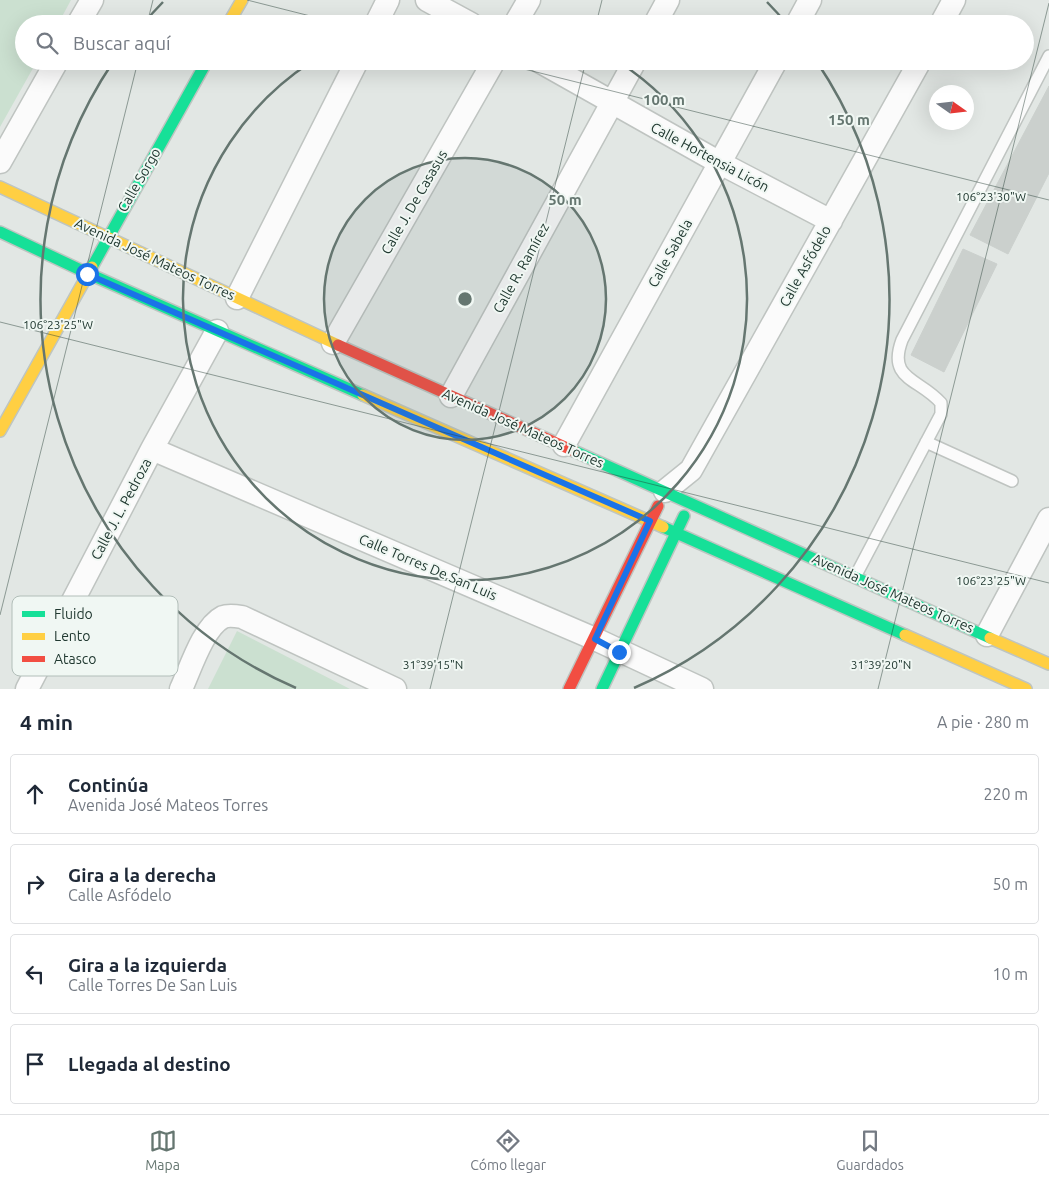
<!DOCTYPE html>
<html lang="es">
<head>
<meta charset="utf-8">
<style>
	body { margin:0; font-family:Ubuntu,sans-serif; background:#f2f2f3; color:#1f2937 }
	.compass { position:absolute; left:929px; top:85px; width:45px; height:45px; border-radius:50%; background:#fff; box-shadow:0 5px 20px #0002; rotate:104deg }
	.stop { position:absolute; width:15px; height:15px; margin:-11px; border:4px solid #1a73e8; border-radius:50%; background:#fff }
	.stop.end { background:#1a73e8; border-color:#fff; box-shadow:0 1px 5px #0008 }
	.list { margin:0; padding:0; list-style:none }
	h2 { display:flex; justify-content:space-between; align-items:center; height:65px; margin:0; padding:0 20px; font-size:21px }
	h2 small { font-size:16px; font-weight:400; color:#747a83 }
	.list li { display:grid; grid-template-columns:32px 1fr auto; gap:15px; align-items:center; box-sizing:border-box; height:80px; margin:0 10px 10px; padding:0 10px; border:1px solid #e0e1e3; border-radius:5px }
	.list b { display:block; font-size:19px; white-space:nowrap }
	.list p { margin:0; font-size:16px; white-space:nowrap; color:#747a83 }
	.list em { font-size:16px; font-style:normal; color:#747a83 }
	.icon { flex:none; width:28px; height:28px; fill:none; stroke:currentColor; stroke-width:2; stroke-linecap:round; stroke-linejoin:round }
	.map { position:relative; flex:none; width:1049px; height:689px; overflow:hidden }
	.search { position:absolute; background:#fff; box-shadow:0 5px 20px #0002; left:15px; right:15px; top:15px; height:55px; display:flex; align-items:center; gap:12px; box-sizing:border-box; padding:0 18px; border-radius:28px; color:#747a83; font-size:19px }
	.sheet { height:425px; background:#fff }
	nav { display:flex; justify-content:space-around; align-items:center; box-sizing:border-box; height:70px; border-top:1px solid #e0e1e3; background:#fff; font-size:14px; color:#747a83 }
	nav a { display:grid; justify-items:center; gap:2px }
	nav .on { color:#657670 }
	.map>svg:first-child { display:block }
</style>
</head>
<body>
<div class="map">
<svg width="1049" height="689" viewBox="0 0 1049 689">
	<rect width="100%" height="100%" fill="#e2e7e4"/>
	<path fill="#cbe0d0" d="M 0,0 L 71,0 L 58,24 L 24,24 L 24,61 L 37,61 L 0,127 Z
		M 237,631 L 350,689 L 208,689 Z"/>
	<path fill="#cbd0cd" stroke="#cbd0cd" d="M 1049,86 L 1049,173 L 1008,254 L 970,235 Z
		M 963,249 L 997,264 L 944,372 L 911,355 Z"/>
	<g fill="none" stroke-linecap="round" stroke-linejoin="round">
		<g stroke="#bfc4c1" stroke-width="14">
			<path id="lane" d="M 926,442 L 1012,481
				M 856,575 L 941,414 L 941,403 C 919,378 887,380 902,340 L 1049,56"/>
		</g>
		<g stroke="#bfc4c1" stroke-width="25">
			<path id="street" d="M 427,0 L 471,24
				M 78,24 L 92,0
				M 376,24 L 388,0
				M 515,24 L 529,0
				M 655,24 L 668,0
				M 797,24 L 810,0
				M 941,24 L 954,0
				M 539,61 L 720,163 L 831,221
				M 0,162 L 57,61
				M 237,298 L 357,61
				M 333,343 L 494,61
				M 451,396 L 635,61
				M 564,445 L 776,61
				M 152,449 L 595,639 L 702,689
				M 665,491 L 691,470 L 920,61
				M 987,635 L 1049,519
				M 27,689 L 152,449 L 217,331
				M 181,689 C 190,670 203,627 223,617 C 228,615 236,616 242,617 L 395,689"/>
		</g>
		<g stroke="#bec5c1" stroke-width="14">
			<path id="fast" d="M 0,232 L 87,273 L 363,395
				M 92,267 L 207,61
				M 574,451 L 990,638
				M 663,527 L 905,635
				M 602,689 L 684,516"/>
		</g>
		<g stroke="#bec5c1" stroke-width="14">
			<path id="slow" d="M 228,24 L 242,0
				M 0,187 L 338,345
				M 363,395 L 663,527
				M 0,431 L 92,267
				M 905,635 L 1026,689
				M 990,638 L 1049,664"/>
		</g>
		<g stroke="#bec5c1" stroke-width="14">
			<path id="jam" d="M 338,345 L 574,451
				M 569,689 L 658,506"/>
		</g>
		<use href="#lane" stroke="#fbfbfb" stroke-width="11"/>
		<use href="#street" stroke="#fbfbfb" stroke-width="22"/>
		<use href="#fast" stroke="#16e098" stroke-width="11"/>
		<use href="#slow" stroke="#ffcf43" stroke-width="11"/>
		<use href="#jam" stroke="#f24e42" stroke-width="11"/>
	</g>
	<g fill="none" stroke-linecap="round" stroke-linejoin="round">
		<path stroke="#1a73e8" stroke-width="6" d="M 87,274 L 650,521 L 595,639 L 619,652"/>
	</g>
	<path fill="none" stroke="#213931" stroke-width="1" stroke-opacity="0.45" d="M 247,0 L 342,24M 147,24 L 153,0M 596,24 L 602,0M 492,61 L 1049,200M 0,322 L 1049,583M 0,615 L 138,61M 430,689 L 586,61M 878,689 L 1049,3"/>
	<circle cx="465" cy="299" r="141" fill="#657670" fill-opacity=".12"/>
	<g fill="none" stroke="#657670" stroke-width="2.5">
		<circle cx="465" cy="299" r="141"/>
		<path d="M404 24A282 282 0 0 1 526 24M619 62A282 282 0 1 1 311 62"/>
		<path d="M296 688A424 424 0 0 1 113 62M143 24A424 424 0 0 1 163 2M767 2A424 424 0 0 1 787 24M817 62A424 424 0 0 1 634 688"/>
	</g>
	<g text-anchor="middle" stroke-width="4" stroke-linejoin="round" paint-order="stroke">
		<g font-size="14" fill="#213931" stroke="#f0f7f3">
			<text transform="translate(710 157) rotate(28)" y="5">Calle Hortensia Licón</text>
			<text transform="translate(139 180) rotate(-60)" y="5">Calle Sorgo</text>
			<text transform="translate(414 202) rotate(-60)" y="5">Calle J. De Casasus</text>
			<text transform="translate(670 253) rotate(-61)" y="5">Calle Sabela</text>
			<text transform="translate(155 259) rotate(25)" y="5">Avenida José Mateos Torres</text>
			<text transform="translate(805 266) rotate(-61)" y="5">Calle Asfódelo</text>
			<text transform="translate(521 268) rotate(-61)" y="5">Calle R. Ramírez</text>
			<text transform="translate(523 428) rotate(24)" y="5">Avenida José Mateos Torres</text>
			<text transform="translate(121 509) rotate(-62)" y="5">Calle J. L. Pedroza</text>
			<text transform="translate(428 567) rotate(23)" y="5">Calle Torres De San Luis</text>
			<text transform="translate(893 593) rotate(24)" y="5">Avenida José Mateos Torres</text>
		</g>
	</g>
	<rect x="12" y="596" width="166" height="80" rx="8" fill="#f0f7f3" stroke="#b2beb9" stroke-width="1"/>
	<rect x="22" y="611" width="23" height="6" fill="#16e098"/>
	<rect x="22" y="633" width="23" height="7" fill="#ffcf43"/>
	<rect x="22" y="656" width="23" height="6" fill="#f24e42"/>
	<g font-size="14" fill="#213931">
		<text x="54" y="619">Fluido</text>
		<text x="54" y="641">Lento</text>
		<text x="54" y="664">Atasco</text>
	</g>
	<g font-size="12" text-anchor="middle" fill="#213931" stroke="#f0f7f3" stroke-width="4" stroke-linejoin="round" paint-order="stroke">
		<text x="991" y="201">106°23'30"W</text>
		<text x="58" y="329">106°23'25"W</text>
		<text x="991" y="585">106°23'25"W</text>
		<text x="433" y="669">31°39'15"N</text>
		<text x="881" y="669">31°39'20"N</text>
	</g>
	<circle cx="465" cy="299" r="8" fill="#657670" stroke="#f0f7f3" stroke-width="2.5"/>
	<g font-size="15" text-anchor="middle" font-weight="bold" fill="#657670" stroke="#f0f7f3" stroke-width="4" stroke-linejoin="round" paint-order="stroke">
		<text x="664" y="105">100 m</text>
		<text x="849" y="125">150 m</text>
		<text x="565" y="205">50 m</text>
	</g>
</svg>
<svg class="compass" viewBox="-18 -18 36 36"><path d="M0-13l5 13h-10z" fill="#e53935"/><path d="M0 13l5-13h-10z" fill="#747a83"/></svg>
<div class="stop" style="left:87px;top:274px"></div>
<div class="stop end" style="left:619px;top:652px"></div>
<div class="search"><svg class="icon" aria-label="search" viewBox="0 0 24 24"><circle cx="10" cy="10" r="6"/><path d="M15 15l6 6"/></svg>Buscar aquí</div>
</div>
<section class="sheet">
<h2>4 min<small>A pie · 280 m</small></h2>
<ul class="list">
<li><svg class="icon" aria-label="ahead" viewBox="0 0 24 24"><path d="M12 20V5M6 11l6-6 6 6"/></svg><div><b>Continúa</b><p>Avenida José Mateos Torres</p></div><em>220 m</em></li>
<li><svg class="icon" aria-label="right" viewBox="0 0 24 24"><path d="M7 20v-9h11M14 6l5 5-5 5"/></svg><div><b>Gira a la derecha</b><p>Calle Asfódelo</p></div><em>50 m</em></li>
<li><svg class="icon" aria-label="left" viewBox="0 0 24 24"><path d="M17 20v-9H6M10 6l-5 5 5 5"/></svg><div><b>Gira a la izquierda</b><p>Calle Torres De San Luis</p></div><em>10 m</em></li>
<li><svg class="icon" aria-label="arrive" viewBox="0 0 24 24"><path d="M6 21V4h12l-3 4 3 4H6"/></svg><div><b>Llegada al destino</b></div></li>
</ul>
</section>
<nav>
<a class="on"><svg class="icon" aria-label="map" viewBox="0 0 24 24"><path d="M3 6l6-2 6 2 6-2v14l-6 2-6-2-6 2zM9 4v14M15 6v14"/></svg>Mapa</a>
<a><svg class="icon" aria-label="directions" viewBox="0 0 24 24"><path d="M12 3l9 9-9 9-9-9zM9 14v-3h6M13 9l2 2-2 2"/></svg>Cómo llegar</a>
<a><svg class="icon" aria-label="saved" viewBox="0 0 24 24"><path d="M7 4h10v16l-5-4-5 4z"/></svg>Guardados</a>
</nav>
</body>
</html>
